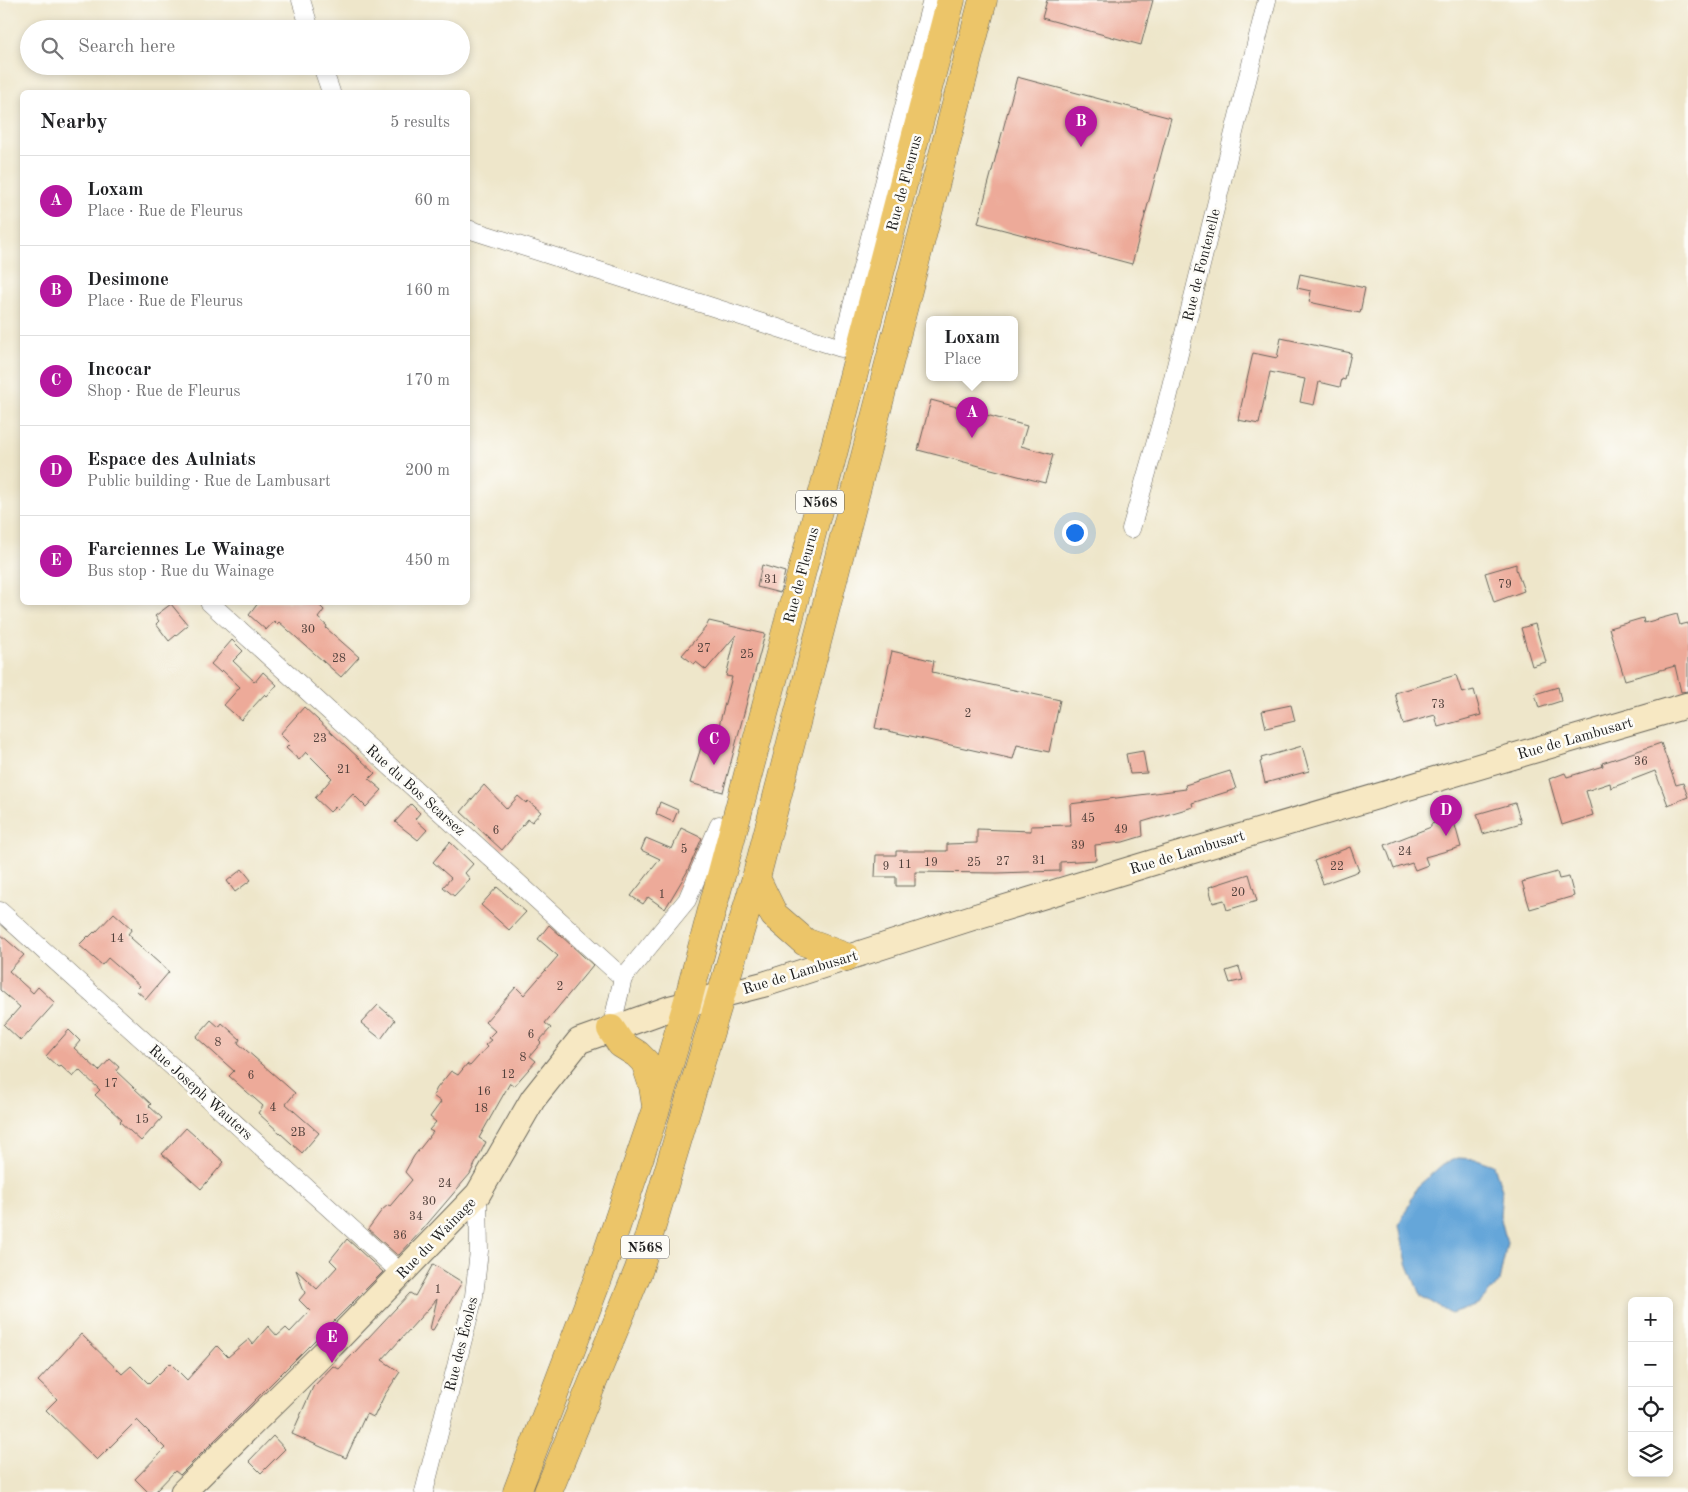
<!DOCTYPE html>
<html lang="en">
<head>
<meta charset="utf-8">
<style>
	body { margin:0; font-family:"Old Standard TT",serif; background:#f2f2f2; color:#202124 }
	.controls { position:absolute; right:15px; bottom:15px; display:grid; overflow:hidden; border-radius:8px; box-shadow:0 2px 8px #0003 }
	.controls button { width:45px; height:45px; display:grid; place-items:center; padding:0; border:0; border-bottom:1px solid #e0e0e0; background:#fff; color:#202124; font:25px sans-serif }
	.you { position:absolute; left:1074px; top:532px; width:18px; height:18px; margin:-12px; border:4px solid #fff; border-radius:50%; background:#1a73e8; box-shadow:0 0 0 8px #1a73e833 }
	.badge { display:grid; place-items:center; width:32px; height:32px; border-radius:50%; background:#b5179e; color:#fff; font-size:16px; font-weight:700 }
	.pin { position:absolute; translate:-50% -41px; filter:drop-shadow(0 1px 2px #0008) }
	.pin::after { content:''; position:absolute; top:26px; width:18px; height:15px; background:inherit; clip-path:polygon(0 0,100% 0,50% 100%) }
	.popup { position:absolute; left:926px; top:316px; width:92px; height:65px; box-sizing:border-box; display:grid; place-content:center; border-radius:8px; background:#fff; filter:drop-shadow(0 1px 4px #0005); font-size:16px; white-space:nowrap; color:#757577 }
	.popup b { font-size:19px; color:#202124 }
	.popup::after { content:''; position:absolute; left:50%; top:100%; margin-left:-10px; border:10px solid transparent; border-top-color:#fff }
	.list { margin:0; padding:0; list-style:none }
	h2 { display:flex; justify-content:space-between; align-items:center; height:65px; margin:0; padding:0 20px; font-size:21px }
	h2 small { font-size:16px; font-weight:400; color:#757577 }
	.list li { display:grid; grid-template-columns:32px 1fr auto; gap:15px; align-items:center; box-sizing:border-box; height:90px; padding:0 20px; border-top:1px solid #e0e0e0 }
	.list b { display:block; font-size:19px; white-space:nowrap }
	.list p { margin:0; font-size:16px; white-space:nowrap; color:#757577 }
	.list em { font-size:16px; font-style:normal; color:#757577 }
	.icon { flex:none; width:28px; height:28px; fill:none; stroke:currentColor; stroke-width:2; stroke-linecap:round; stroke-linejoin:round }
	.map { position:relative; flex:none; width:1688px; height:1492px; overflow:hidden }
	.search { position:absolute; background:#fff; box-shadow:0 2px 8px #0003; left:20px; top:20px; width:450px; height:55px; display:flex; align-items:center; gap:12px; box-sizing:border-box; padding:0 18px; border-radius:28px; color:#757577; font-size:19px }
	.panel { position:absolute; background:#fff; box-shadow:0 2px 8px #0003; left:20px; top:90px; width:450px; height:515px; border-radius:8px }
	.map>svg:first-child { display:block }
</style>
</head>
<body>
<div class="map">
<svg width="1688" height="1492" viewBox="0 0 1688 1492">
	<rect width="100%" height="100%" fill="#fdfcf7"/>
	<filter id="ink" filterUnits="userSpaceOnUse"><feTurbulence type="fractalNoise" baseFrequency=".02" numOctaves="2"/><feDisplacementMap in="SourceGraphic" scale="10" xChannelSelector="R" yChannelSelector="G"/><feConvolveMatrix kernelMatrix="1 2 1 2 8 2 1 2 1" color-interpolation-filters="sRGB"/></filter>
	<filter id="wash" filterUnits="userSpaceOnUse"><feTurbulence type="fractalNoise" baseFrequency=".0096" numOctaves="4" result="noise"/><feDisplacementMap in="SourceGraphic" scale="20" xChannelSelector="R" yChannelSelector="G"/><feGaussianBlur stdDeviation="1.12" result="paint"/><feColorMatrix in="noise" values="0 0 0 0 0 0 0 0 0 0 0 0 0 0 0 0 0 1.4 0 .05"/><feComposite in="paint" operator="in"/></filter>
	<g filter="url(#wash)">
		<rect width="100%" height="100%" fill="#eee6ca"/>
		<path fill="#65a6d9" stroke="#40617a" d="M 1458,1158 L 1477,1159 L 1494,1165 L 1502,1190 L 1500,1215 L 1507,1243 L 1499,1282 L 1478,1305 L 1451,1314 L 1420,1295 L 1407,1263 L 1399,1225 L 1417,1187 L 1443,1164 Z"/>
		<g id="blocks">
			<path fill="#edaa99" d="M 1047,0 L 1153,0 L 1141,45 L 1042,18 Z
				M 1017,77 L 1171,118 L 1132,264 L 978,223 Z
				M 1300,274 L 1365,288 L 1360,313 L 1309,302 L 1311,291 L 1297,288 Z
				M 1281,338 L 1351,353 L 1345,380 L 1342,379 L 1340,387 L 1319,382 L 1314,405 L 1300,402 L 1305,379 L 1270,372 L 1259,424 L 1238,420 L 1253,353 L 1277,358 Z
				M 931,400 L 1027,426 L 1021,446 L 1053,455 L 1045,483 L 918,450 Z
				M 1516,564 L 1516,569 L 1524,591 L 1494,602 L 1485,573 Z
				M 762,565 L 785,572 L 780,593 L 757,587 Z
				M 259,602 L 316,602 L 324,610 L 318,618 L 327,626 L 326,628 L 359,657 L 341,677 L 279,622 L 277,624 L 274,621 L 266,630 L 249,615 Z
				M 171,604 L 188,625 L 169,641 L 156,624 L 159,621 L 155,616 Z
				M 1677,614 L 1680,625 L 1688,623 L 1688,691 L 1681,692 L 1675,666 L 1625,680 L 1609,628 L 1643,618 L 1644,623 Z
				M 709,621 L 765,634 L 723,792 L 690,783 L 703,741 L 714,744 L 732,677 L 726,676 L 736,635 L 706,670 L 696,662 L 694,664 L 682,655 L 706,627 Z
				M 1535,624 L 1546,662 L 1532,666 L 1521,628 Z
				M 232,640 L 243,651 L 233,661 L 255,682 L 263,672 L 277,685 L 267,696 L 265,694 L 241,720 L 224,705 L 240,687 L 222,670 L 220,672 L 211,664 Z
				M 892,651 L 934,661 L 932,672 L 1060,700 L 1049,752 L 1017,745 L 1013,759 L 875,728 Z
				M 1456,675 L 1462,693 L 1474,690 L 1481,715 L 1438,727 L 1435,715 L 1403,724 L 1395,693 Z
				M 1558,687 L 1561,701 L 1539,708 L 1535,694 Z
				M 1291,705 L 1295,721 L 1266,728 L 1262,711 Z
				M 304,707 L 375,773 L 369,779 L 382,790 L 366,807 L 353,794 L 338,810 L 335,807 L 330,812 L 315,798 L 332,778 L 306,752 L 299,760 L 286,748 L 290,744 L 280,734 Z
				M 1661,743 L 1676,785 L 1683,783 L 1688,797 L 1668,805 L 1655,771 L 1611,788 L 1610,783 L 1586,791 L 1593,815 L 1562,825 L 1549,779 L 1565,773 L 1567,777 L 1603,766 L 1602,763 Z
				M 1302,746 L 1309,771 L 1265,783 L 1260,762 L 1262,761 L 1261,758 Z
				M 1143,751 L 1147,773 L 1130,774 L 1126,754 Z
				M 1230,771 L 1236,789 L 1192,803 L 1193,807 L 1142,822 L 1143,836 L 1123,842 L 1095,845 L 1096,860 L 1060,862 L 1060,871 L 997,873 L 915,872 L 915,886 L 896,886 L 896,877 L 875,877 L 876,855 L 896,855 L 896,851 L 947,851 L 947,844 L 977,843 L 977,829 L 1031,831 L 1031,826 L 1071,825 L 1070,804 L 1186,789 L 1185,785 Z
				M 484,785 L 507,809 L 518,796 L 526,803 L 528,801 L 541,812 L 532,822 L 528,819 L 502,850 L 461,812 Z
				M 660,802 L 678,810 L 673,822 L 656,814 Z
				M 1515,803 L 1521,823 L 1483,834 L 1477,814 Z
				M 411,804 L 420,813 L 415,819 L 427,830 L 418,840 L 395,822 Z
				M 1453,818 L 1461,847 L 1425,857 L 1428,865 L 1415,870 L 1412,863 L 1394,869 L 1385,845 L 1431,827 L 1431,824 Z
				M 681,828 L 702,838 L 687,872 L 665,909 L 648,897 L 643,904 L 631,896 L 660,859 L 641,850 L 646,838 L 672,849 Z
				M 450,842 L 473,864 L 465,873 L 470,879 L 454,896 L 443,887 L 451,878 L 433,862 Z
				M 1350,847 L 1359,871 L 1323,884 L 1314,861 Z
				M 242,869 L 251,880 L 235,892 L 227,881 Z
				M 1557,872 L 1559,879 L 1569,877 L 1574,896 L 1530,909 L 1522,882 Z
				M 1249,874 L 1257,901 L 1227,910 L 1224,900 L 1213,903 L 1209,887 Z
				M 497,887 L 526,912 L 509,930 L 481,905 Z
				M 114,913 L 132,929 L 128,934 L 132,937 L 131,938 L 169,972 L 146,999 L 136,990 L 140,986 L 108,958 L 102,965 L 79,945 L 88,936 L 89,937 L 94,932 L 95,933 Z
				M 549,925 L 593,965 L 545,1023 L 551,1028 L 539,1041 L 541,1043 L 530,1056 L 536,1061 L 514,1086 L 510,1083 L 479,1138 L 486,1142 L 470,1174 L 423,1229 L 399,1255 L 397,1255 L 368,1229 L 382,1210 L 388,1205 L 390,1206 L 412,1180 L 405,1172 L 414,1156 L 433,1132 L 429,1130 L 436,1122 L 430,1117 L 441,1102 L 433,1096 L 437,1088 L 451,1071 L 458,1075 L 467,1064 L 470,1066 L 487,1047 L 485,1045 L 491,1040 L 488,1038 L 495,1031 L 485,1022 L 516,987 L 524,995 L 558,956 L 538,939 Z
				M 0,934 L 24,955 L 9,971 L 33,993 L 38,987 L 55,1003 L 21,1041 L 4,1025 L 20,1007 L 0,990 Z
				M 1239,967 L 1243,980 L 1230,983 L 1226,971 Z
				M 378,1005 L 395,1020 L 381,1039 L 361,1023 Z
				M 211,1020 L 219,1027 L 222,1023 L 240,1039 L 238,1043 L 295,1093 L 286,1104 L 319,1133 L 302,1153 L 258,1113 L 263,1106 L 229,1076 L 234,1071 L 196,1037 Z
				M 69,1030 L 80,1041 L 74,1048 L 99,1071 L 110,1059 L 119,1067 L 116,1071 L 151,1104 L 149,1106 L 162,1118 L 141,1141 L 120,1122 L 122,1120 L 95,1095 L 100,1090 L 79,1070 L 73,1077 L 61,1066 L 58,1067 L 46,1056 Z
				M 186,1128 L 224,1162 L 201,1189 L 162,1154 Z
				M 347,1239 L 383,1272 L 180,1475 L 175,1471 L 155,1492 L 148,1492 L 135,1479 L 165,1448 L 137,1420 L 97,1460 L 46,1410 L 57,1399 L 38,1381 L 81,1334 L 122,1374 L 131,1366 L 149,1384 L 170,1363 L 187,1380 L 217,1346 L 228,1357 L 249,1339 L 253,1344 L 268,1326 L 277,1336 L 286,1328 L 290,1332 L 310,1311 L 299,1300 L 305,1293 L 296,1270 L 317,1289 L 337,1267 L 330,1260 Z
				M 433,1264 L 462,1282 L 433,1330 L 430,1329 L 437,1299 L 382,1360 L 400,1372 L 384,1396 L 374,1417 L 366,1414 L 346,1458 L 292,1434 L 313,1387 L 333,1366 L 339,1369 L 410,1293 L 415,1296 Z
				M 273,1436 L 285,1449 L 261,1473 L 249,1461 Z"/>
		</g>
	</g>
	<g filter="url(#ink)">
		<use href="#blocks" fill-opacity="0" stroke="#666359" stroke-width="1"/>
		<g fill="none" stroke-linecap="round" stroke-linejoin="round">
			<g stroke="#666359" stroke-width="19">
				<path id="street" d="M 301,0 L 310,29
					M 322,66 L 331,92
					M 468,229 L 841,348 L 932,0
					M 1131,529 L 1166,406 L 1267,0
					M 209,602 L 623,978
					M 0,911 L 401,1273
					M 611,1029 L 623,978 L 687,900 L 719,825
					M 424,1492 L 474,1296 L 479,1251 L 478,1194"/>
			</g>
			<g stroke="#666359" stroke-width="27">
				<path id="secondary" d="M 183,1492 L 332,1345 L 478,1194 L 533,1099 L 579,1041 L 671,1008 L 765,984 L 971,918 L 1171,857 L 1688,705"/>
			</g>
			<g stroke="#666359" stroke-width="29">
				<path id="highway" d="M 756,878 L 774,915 L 805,942 L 846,957
					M 611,1029 L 621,1044 L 637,1054 L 645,1062 L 653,1086 L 656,1106
					M 517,1492 L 602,1268 L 656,1109 L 687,1004 L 828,473 L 951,0
					M 548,1492 L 639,1269 L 756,878 L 983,0"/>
			</g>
			<use href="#street" stroke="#fff" stroke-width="18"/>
			<use href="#secondary" stroke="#f7e8c3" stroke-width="25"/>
			<use href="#highway" stroke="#ecc569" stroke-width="28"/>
		</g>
	</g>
	<g text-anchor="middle" stroke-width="5" stroke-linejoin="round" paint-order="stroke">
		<g font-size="12" fill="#50403b">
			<text x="771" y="583">31</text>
			<text x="1505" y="588">79</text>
			<text x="308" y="633">30</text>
			<text x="704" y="652">27</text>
			<text x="747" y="658">25</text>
			<text x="339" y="662">28</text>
			<text x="1438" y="708">73</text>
			<text x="968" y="717">2</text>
			<text x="320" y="742">23</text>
			<text x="1641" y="765">36</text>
			<text x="344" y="773">21</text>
			<text x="1088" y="822">45</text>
			<text x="1121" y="833">49</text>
			<text x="496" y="834">6</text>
			<text x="1078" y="849">39</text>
			<text x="684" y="853">5</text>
			<text x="1405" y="855">24</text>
			<text x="1039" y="864">31</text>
			<text x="1003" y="865">27</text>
			<text x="931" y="866">19</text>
			<text x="974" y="866">25</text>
			<text x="905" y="868">11</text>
			<text x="886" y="870">9</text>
			<text x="1337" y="870">22</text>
			<text x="1238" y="896">20</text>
			<text x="662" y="898">1</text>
			<text x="117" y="942">14</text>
			<text x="560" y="990">2</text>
			<text x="531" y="1038">6</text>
			<text x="218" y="1046">8</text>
			<text x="523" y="1061">8</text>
			<text x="508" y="1078">12</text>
			<text x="251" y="1079">6</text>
			<text x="111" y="1087">17</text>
			<text x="484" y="1095">16</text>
			<text x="273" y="1111">4</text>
			<text x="481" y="1112">18</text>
			<text x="142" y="1123">15</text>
			<text x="298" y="1136">2B</text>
			<text x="445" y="1187">24</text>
			<text x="429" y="1205">30</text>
			<text x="416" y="1220">34</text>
			<text x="400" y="1239">36</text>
			<text x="438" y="1293">1</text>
		</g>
		<g fill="#fdfcf7" stroke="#605f5e" stroke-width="1">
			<rect x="796" y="490.5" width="48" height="23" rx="4"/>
			<rect x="621" y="1235.5" width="48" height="23" rx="4"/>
		</g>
		<g font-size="14" font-weight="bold" fill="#1c1c1c">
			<text x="820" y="507">N568</text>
			<text x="645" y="1252">N568</text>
		</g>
		<g font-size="15" fill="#1c1c1c" stroke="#fdfcf7">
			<text transform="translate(904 183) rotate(-75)" y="5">Rue de Fleurus</text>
			<text transform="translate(1201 265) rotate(-76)" y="5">Rue de Fontenelle</text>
			<text transform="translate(801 575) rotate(-75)" y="5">Rue de Fleurus</text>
			<text transform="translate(1575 738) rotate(-16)" y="5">Rue de Lambusart</text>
			<text transform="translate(416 790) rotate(42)" y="5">Rue du Bos Scarsez</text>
			<text transform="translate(1187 852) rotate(-17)" y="5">Rue de Lambusart</text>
			<text transform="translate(800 972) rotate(-17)" y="5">Rue de Lambusart</text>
			<text transform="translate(201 1092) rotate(42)" y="5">Rue Joseph Wauters</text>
			<text transform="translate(436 1238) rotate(-46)" y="5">Rue du Wainage</text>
			<text transform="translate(461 1344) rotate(-76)" y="5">Rue des Écoles</text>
		</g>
	</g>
</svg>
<div class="controls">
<button>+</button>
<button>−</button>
<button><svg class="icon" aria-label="locate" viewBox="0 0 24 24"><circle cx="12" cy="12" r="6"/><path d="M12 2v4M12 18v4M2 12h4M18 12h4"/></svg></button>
<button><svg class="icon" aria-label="layers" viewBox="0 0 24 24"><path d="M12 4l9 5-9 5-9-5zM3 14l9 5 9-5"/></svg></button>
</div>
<div class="you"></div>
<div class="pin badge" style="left:972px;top:438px">A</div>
<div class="popup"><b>Loxam</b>Place</div>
<div class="pin badge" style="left:1081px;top:147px">B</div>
<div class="pin badge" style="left:714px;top:765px">C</div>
<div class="pin badge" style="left:1446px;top:836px">D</div>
<div class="pin badge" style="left:332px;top:1363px">E</div>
<div class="search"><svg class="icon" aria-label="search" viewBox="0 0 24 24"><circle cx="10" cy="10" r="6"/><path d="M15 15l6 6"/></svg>Search here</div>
<section class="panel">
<h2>Nearby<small>5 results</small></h2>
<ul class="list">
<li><span class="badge">A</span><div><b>Loxam</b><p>Place · Rue de Fleurus</p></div><em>60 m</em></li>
<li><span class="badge">B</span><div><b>Desimone</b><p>Place · Rue de Fleurus</p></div><em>160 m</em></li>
<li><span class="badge">C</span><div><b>Incocar</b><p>Shop · Rue de Fleurus</p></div><em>170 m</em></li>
<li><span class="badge">D</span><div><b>Espace des Aulniats</b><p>Public building · Rue de Lambusart</p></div><em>200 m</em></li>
<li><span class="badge">E</span><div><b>Farciennes Le Wainage</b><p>Bus stop · Rue du Wainage</p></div><em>450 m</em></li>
</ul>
</section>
</div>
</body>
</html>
